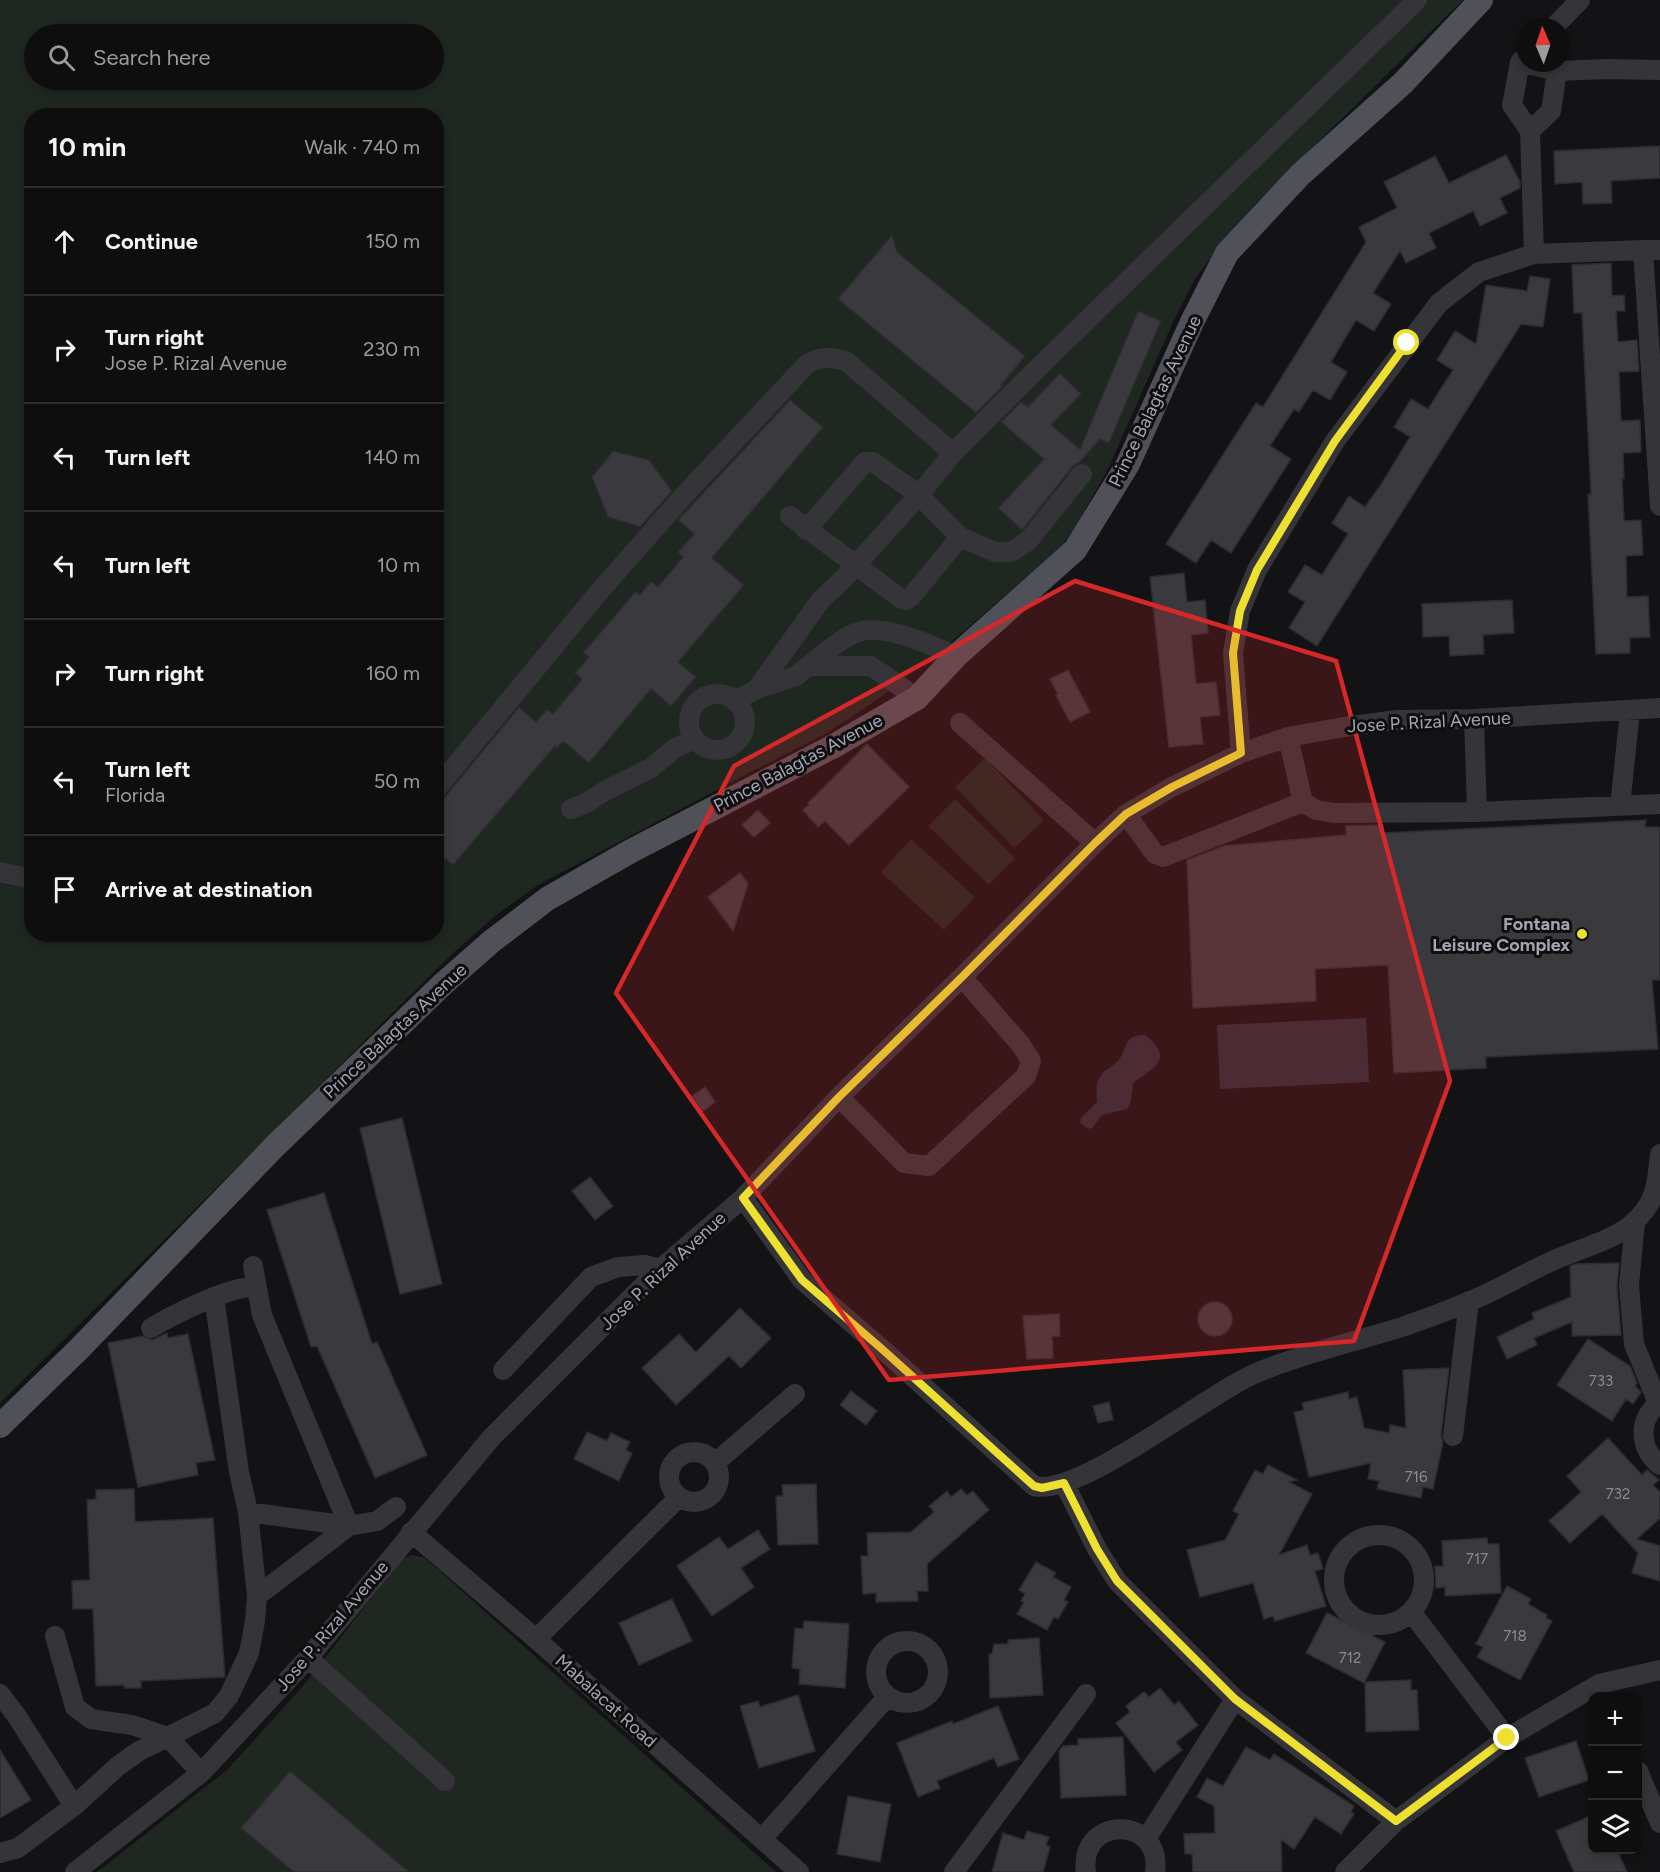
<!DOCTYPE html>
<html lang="en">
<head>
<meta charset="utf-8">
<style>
	body { margin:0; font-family:Figtree,sans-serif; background:#1c1c1d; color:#f1f3f6 }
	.controls { position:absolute; right:18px; bottom:18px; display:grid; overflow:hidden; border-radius:12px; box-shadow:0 3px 9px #0003 }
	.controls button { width:54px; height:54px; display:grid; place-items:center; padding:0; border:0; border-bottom:2px solid #2e2e2f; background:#0e0e0f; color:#f1f3f6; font:30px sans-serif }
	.compass { position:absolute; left:1516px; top:18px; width:54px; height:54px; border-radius:50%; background:#0e0e0f; box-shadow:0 3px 9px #0003; rotate:358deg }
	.stop { position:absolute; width:18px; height:18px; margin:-14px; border:4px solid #eee030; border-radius:50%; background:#fff }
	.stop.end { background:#eee030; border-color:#fff; box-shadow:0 2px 6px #0008 }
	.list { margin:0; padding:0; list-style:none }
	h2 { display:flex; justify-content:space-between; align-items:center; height:78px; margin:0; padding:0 24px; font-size:26px }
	h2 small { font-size:20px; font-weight:400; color:#9b9c9e }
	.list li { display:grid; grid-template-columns:39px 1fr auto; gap:18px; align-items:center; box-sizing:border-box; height:108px; padding:0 24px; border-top:2px solid #2e2e2f }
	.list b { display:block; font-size:22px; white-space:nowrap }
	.list p { margin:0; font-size:20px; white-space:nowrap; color:#9b9c9e }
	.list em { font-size:20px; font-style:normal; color:#9b9c9e }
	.icon { flex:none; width:33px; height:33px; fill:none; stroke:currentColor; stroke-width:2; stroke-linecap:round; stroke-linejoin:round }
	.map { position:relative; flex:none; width:1660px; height:1872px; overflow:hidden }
	.search { position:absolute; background:#0e0e0f; box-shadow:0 3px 9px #0003; left:24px; top:24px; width:420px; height:66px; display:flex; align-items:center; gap:15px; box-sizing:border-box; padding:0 21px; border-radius:33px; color:#9b9c9e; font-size:22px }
	.panel { position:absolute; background:#0e0e0f; box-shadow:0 3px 9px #0003; left:24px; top:108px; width:420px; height:834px; border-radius:24px }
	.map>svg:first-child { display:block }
</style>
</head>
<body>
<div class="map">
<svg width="1660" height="1872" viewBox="0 0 1660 1872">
	<rect width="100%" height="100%" fill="#131214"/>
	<path fill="#1f2721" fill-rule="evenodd" d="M 0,0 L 1463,0 L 1257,202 L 1225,239 L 1195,279 L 1173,322 L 1109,467 L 1076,526 L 1062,546 L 955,639 L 874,702 L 825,734 L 766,764 L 538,885 L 494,917 L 452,954 L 0,1403 ZM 34,34 L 434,34 L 434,80 L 34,80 ZM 32,116 L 436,116 L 436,934 L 32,934 Z
		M 985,758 L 1044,820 L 1014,848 L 955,787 Z
		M 955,799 L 1015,858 L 989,885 L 928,826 Z
		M 911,839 L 975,897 L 944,930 L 881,872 Z
		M 411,1555 L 423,1557 L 433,1565 L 776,1872 L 97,1872 L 227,1770 L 303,1686 L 402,1559 Z"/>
	<path fill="#292d37" d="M 1366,1018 L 1369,1082 L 1220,1089 L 1217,1025 Z
		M 1145,1035 C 1176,1059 1153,1068 1133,1083 L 1131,1101 L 1127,1109 L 1102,1115 L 1092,1128 L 1088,1129 L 1080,1123 L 1081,1118 L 1097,1102 C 1097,1095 1095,1085 1099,1079 C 1103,1070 1110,1068 1116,1063 C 1129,1051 1120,1036 1145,1035 Z"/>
	<path fill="#3a393e" stroke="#2d2c30" stroke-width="1.5" d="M 1660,146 L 1660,178 L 1611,181 L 1612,203 L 1583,204 L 1582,182 L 1555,184 L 1554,151 Z
		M 1506,155 L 1520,182 L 1520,188 L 1500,198 L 1507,213 L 1480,226 L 1473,211 L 1429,233 L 1436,248 L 1406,263 L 1400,251 L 1373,293 L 1391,304 L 1374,331 L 1356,320 L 1331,362 L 1347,372 L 1330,400 L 1313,390 L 1299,412 L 1294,409 L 1270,446 L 1291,459 L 1231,553 L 1211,540 L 1196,563 L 1166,544 L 1256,403 L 1263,407 L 1366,242 L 1359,227 L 1397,208 L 1384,182 L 1435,156 L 1449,183 Z
		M 892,235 L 897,252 L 1025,356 L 1001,385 L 1003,386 L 976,413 L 838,299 Z
		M 1611,263 L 1612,296 L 1624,295 L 1625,311 L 1616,311 L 1618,342 L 1637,340 L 1639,371 L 1619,372 L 1621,421 L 1640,420 L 1641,452 L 1623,453 L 1624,479 L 1622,479 L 1624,521 L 1641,520 L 1643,555 L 1626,556 L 1627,597 L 1648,596 L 1650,637 L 1630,638 L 1630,653 L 1596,654 L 1588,494 L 1591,494 L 1582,313 L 1574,313 L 1572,265 Z
		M 1530,276 L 1550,279 L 1543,327 L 1521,324 L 1317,646 L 1289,628 L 1305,602 L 1288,592 L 1305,565 L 1322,575 L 1348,534 L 1332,523 L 1349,496 L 1365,507 L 1382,483 L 1410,437 L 1394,427 L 1411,399 L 1428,409 L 1453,370 L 1437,360 L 1455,331 L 1476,344 L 1486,285 L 1527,291 Z
		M 1138,311 L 1161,321 L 1109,443 L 1100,439 L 1080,462 L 1073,466 L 1022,530 L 998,508 L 1044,459 L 1001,422 L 1021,402 L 1028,407 L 1060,373 L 1081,394 L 1051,425 L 1080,449 Z
		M 790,400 L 823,427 L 712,558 L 744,585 L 678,662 L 696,677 L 671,706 L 651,689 L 589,763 L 563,741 L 557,748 L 555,746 L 453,865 L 436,851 L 436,801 L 445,797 L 519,707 L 536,722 L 547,709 L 553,714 L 582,679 L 575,673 L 589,657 L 583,653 L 636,591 L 640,595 L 651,581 L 658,587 L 683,557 L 678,552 L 694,534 L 678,520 Z
		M 613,451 L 649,460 L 672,491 L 640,527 L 608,517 L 592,477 Z
		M 1184,573 L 1187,602 L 1205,600 L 1208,633 L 1191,635 L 1196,684 L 1216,682 L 1220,715 L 1200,717 L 1203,744 L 1169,747 L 1150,577 Z
		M 1512,600 L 1514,633 L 1483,635 L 1484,654 L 1450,656 L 1449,636 L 1423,637 L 1422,604 Z
		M 1068,670 L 1090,712 L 1070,722 L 1056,695 L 1058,694 L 1050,679 Z
		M 867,744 L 909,787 L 849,845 L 825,821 L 818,827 L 803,810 L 809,805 L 808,803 Z
		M 758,810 L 770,823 L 754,837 L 742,825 Z
		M 1646,820 L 1645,827 L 1660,827 L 1660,980 L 1652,980 L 1658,1049 L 1486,1057 L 1486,1068 L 1394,1073 L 1388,965 L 1315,969 L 1316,1001 L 1193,1008 L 1187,860 L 1224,846 L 1346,835 L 1346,826 L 1383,825 L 1383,833 Z
		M 740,873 L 748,884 L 733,931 L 708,897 Z
		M 705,1087 L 715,1102 L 702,1112 L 692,1096 Z
		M 402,1118 L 442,1284 L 400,1294 L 360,1128 Z
		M 590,1177 L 613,1206 L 595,1220 L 572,1191 Z
		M 324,1193 L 372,1344 L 377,1342 L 427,1455 L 375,1478 L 317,1346 L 311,1347 L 267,1210 Z
		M 1619,1263 L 1617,1286 L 1621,1335 L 1572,1336 L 1572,1322 L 1534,1338 L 1537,1345 L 1507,1359 L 1497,1337 L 1534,1319 L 1532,1313 L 1571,1297 L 1570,1266 L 1576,1264 Z
		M1198 1319a17 17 0 1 1 34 0a17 17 0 1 1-34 0Z
		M 740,1308 L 771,1338 L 741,1368 L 729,1356 L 676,1405 L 642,1368 L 679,1334 L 696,1352 Z
		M 1059,1314 L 1060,1336 L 1052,1336 L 1053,1358 L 1027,1359 L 1023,1316 Z
		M 167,1333 L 168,1338 L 188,1334 L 215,1460 L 196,1463 L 198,1475 L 138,1487 L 108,1343 L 143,1336 L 152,1340 Z
		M 1588,1339 L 1630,1366 L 1637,1383 L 1635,1386 L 1641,1392 L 1633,1404 L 1626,1399 L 1612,1421 L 1557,1385 Z
		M 1449,1368 L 1441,1435 L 1443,1442 L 1433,1489 L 1423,1487 L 1421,1498 L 1377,1489 L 1379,1481 L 1368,1479 L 1371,1463 L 1309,1477 L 1294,1412 L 1304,1410 L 1302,1403 L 1348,1392 L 1349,1399 L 1357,1397 L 1364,1428 L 1389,1433 L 1390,1425 L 1406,1428 L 1403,1370 Z
		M 851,1391 L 877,1411 L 866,1425 L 840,1405 Z
		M 1109,1402 L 1113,1420 L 1098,1423 L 1093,1406 Z
		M 587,1432 L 607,1441 L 611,1433 L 630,1442 L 626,1450 L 632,1453 L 619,1481 L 574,1459 Z
		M 1608,1438 L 1642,1475 L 1647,1470 L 1659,1480 L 1653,1485 L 1660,1492 L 1660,1518 L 1637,1539 L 1660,1546 L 1660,1581 L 1632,1573 L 1638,1553 L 1602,1514 L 1570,1543 L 1549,1521 L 1581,1492 L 1567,1476 Z
		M 1268,1465 L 1297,1480 L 1289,1482 L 1312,1494 L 1279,1555 L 1307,1545 L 1310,1555 L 1318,1553 L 1323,1569 L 1315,1571 L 1326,1606 L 1275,1621 L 1273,1616 L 1264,1619 L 1253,1583 L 1200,1597 L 1187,1550 L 1225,1540 L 1239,1514 L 1233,1511 L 1255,1470 L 1263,1474 Z
		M 816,1484 L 818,1544 L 778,1545 L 776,1496 L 783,1496 L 782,1485 Z
		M 134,1489 L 135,1522 L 213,1518 L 225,1677 L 141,1681 L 141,1688 L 124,1688 L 124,1685 L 96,1686 L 93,1609 L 73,1609 L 72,1581 L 90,1580 L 87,1500 L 96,1499 L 96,1490 Z
		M 961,1489 L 967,1495 L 973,1491 L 989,1510 L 927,1564 L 928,1591 L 917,1591 L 918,1601 L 876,1602 L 876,1593 L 863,1594 L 861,1556 L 868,1556 L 867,1533 L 911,1532 L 934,1512 L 929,1506 L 947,1491 L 951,1497 Z
		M 758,1530 L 770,1549 L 741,1568 L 754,1587 L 712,1616 L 677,1566 L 719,1537 L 728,1549 Z
		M 1487,1538 L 1488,1544 L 1499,1544 L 1501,1593 L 1445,1596 L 1445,1587 L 1436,1588 L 1435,1566 L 1443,1566 L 1442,1541 Z
		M 1036,1562 L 1056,1573 L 1053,1577 L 1071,1587 L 1064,1600 L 1068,1602 L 1058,1619 L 1054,1617 L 1047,1630 L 1017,1614 L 1024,1602 L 1021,1601 L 1025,1594 L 1019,1590 Z
		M 1507,1586 L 1531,1599 L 1528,1604 L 1547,1615 L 1546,1618 L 1552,1621 L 1520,1680 L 1477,1657 L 1483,1647 L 1476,1644 Z
		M 672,1599 L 692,1641 L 639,1665 L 619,1623 Z
		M 1327,1613 L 1347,1623 L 1351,1617 L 1377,1630 L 1373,1636 L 1385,1642 L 1364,1683 L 1306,1653 Z
		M 804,1621 L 849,1624 L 845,1688 L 799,1684 L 800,1669 L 792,1668 L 795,1628 L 803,1629 Z
		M 1039,1638 L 1043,1695 L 990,1698 L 989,1654 L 992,1654 L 994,1644 L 1008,1644 L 1008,1640 Z
		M 1411,1680 L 1411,1690 L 1417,1690 L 1419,1730 L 1366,1732 L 1365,1682 Z
		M 1160,1688 L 1174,1705 L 1179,1701 L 1198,1725 L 1176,1742 L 1182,1750 L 1154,1772 L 1116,1723 L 1130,1712 L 1126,1706 L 1144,1692 L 1149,1697 Z
		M 798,1695 L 815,1751 L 759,1768 L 740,1706 L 758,1701 L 760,1707 Z
		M 998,1706 L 1019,1759 L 998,1767 L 994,1758 L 937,1781 L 940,1788 L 918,1797 L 897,1743 L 952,1721 L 953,1724 Z
		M 1123,1737 L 1126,1795 L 1061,1798 L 1059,1751 L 1063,1746 L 1078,1745 L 1078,1739 Z
		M 1576,1741 L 1589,1780 L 1539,1797 L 1525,1758 Z
		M 1246,1747 L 1270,1760 L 1274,1754 L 1354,1806 L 1351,1812 L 1354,1814 L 1341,1834 L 1315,1817 L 1294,1849 L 1281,1840 L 1282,1872 L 1193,1872 L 1192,1854 L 1185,1854 L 1184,1834 L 1215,1833 L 1214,1806 L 1197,1797 L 1207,1778 L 1223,1786 Z
		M 0,1750 L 31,1800 L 0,1818 Z
		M 290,1771 L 409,1872 L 294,1872 L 241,1828 Z
		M 848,1796 L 891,1804 L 880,1862 L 837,1854 Z
		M 1593,1815 L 1593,1850 L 1617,1850 L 1627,1872 L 1574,1872 L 1556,1831 Z
		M 1027,1831 L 1049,1837 L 1046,1845 L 1050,1847 L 1043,1872 L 992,1872 L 1003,1833 L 1024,1840 Z"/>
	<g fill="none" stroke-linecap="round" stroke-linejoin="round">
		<path stroke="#343439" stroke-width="20" d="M 1554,27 L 1580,0
			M 1525,57 L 1520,62 L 1512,105 L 1530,131
			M 1520,62 L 1557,71 L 1608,69 L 1660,70
			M 1660,250 L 1643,250 L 1660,506
			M 1534,254 L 1530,131 L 1551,111 L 1557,71
			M 790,516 L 900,598 L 906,600 L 911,597 L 960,537
			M 806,530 L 865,462 L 873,462 L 919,495 L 960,537 L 995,552 L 1011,552 L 1028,541 L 1082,474
			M 808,666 C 823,655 840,638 858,632 C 884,623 931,645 956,656
			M 757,689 L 820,601 L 844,578 L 919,495 L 953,453 L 1047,359 L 1417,0
			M689 722a28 28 0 1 1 56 0a28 28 0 1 1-56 0Z
			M 736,700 L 757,689 L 796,676 L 808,666 L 871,666 L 917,698
			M 1474,719 L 1477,812
			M 960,723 L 1095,843
			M 1288,737 L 1303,802 L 1316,810 L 1334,813 L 1477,812 L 1660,804
			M 1241,753 L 1233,653 L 1240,611 L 1257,570 L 1335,441 L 1439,303 L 1479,272 L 1534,254 L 1643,250
			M 436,789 L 599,592 L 687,492 L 807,364 C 821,356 831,357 846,361 L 953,453
			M 1620,806 L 1630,711
			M 571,809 L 586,803 L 603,792 L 651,768 L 675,748 L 695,739
			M 1126,814 L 1155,854 L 1163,857 L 1303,802
			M 0,872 L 32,879
			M 839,1097 L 904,1163 L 929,1166 L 1026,1076 L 1031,1061 L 1021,1045 L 962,977
			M 743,1198 L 802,1280 L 882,1349 L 1034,1486 C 1078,1498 1207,1394 1254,1374 C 1303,1353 1355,1342 1405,1326 C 1431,1317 1457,1307 1482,1296 C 1508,1284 1533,1269 1559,1258 C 1589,1245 1625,1238 1645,1210 C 1657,1195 1658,1172 1660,1154
			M 1635,1222 L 1629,1285 L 1634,1344 L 1658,1403
			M 253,1266 L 257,1288
			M 151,1328 C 171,1316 237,1282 257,1288 L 262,1315 L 349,1526 L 377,1521 L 396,1507
			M 503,1370 L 591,1277 L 618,1267 L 645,1265 L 660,1269
			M 1660,1402 C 1638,1418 1638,1448 1660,1465
			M 1453,1436 L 1469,1301
			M669 1477a25 25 0 1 1 50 0a25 25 0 1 1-50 0Z
			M 715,1463 L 795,1394
			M 1064,1483 L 1097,1549 L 1117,1581 L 1235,1699 L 1396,1821
			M 248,1512 L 349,1526 L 257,1596
			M 411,1532 L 536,1639 L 799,1872
			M1334 1580a45 45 0 1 1 90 0a45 45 0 1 1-90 0Z
			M 1412,1613 L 1507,1738
			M 55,1636 L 75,1707 L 91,1719 L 132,1725 L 168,1737 L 215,1713 L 229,1696 L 249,1653 L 255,1621 L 257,1596 L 248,1512 L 239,1472 L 214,1297
			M 536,1639 L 679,1497
			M876 1672a31 31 0 1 1 62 0a31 31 0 1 1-62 0Z
			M 308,1658 L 445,1781
			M 0,1694 L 16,1715 L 74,1806
			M 1638,1771 L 1660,1823
			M 762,1839 L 887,1697
			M 1146,1839 L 1235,1699
			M 0,1853 L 18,1848 L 74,1806 L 118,1766 L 139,1751 L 168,1737 L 201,1773
			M 75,1872 L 201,1773 L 308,1658 L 492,1437 L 660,1269 L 743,1198 L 839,1097 L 962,977 L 1095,843 L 1126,814 L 1172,787 L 1241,753 L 1288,737 L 1344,727 L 1397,720 L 1474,719 L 1660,708
			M 954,1872 L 1086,1694
			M 1086,1872 C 1078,1815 1163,1815 1155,1872
			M 1345,1872 L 1396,1821 L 1507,1738 L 1599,1684 L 1660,1670"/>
		<path stroke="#505058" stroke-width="24" d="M 0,1426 L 79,1349 L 275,1146 L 443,984 L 492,941 L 547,899 L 631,851 L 834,746 L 917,698 L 956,656 L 1075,550 L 1128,464 L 1192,322 L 1227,253 L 1300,175 L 1403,83 L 1481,0"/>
	</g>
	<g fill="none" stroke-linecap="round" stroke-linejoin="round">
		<path stroke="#eee030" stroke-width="8" d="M 1407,343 L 1335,441 L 1257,570 L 1240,611 L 1233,653 L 1241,753 L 1172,787 L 1126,814 L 1095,843 L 962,977 L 839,1097 L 743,1198 L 802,1280 L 882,1349 L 1034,1486 L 1042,1488 L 1064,1483 L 1097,1549 L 1117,1581 L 1235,1699 L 1396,1821 L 1507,1738"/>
	</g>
	<path fill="#d62828" fill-opacity="0.2" stroke="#d62828" stroke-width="4.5" stroke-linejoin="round" d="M 1075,581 L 1336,661 L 1450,1081 L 1354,1341 L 889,1380 L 616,993 L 734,766 Z"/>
	<circle fill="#eee030" stroke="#0e0e0f" stroke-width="2" cx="1582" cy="934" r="6"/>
	<g text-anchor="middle" stroke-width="6" stroke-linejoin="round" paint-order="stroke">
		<g font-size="15" fill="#8a8a96">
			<text x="1601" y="1386">733</text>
			<text x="1416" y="1482">716</text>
			<text x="1618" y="1499">732</text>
			<text x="1477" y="1564">717</text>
			<text x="1515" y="1641">718</text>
			<text x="1350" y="1663">712</text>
		</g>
		<g font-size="18" fill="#a4a5b4" stroke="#0e0e0f">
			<text transform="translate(1155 401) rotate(-64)" y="6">Prince Balagtas Avenue</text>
			<text transform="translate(1429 722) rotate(-3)" y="6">Jose P. Rizal Avenue</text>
			<text transform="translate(798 763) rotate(-28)" y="6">Prince Balagtas Avenue</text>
			<text transform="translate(395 1031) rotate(-43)" y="6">Prince Balagtas Avenue</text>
			<text transform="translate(663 1271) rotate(-43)" y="6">Jose P. Rizal Avenue</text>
			<text transform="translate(332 1626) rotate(-50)" y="6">Jose P. Rizal Avenue</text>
			<text transform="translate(606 1701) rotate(42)" y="6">Mabalacat Road</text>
		</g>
		<g font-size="18" font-weight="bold" fill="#a4a5b4" stroke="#0e0e0f" text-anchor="end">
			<text x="1570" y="930">Fontana<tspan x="1570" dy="21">Leisure Complex</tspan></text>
		</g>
	</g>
</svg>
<div class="controls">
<button>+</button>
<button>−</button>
<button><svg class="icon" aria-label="layers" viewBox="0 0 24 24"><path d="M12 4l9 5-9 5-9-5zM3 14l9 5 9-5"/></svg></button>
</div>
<svg class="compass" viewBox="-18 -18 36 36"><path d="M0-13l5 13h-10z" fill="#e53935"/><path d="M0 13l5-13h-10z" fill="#9b9c9e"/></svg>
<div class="stop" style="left:1407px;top:343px"></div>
<div class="stop end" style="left:1507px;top:1738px"></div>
<div class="search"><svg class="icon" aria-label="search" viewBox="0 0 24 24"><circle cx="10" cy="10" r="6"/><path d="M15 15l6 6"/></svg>Search here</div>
<section class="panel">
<h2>10 min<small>Walk · 740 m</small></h2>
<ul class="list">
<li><svg class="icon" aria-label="ahead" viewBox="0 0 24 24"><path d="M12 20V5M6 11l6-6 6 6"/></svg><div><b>Continue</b></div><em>150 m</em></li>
<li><svg class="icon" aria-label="right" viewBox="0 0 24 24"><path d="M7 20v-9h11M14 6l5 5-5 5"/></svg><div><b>Turn right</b><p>Jose P. Rizal Avenue</p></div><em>230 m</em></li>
<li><svg class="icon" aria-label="left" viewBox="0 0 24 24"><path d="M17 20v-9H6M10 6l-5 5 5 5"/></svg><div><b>Turn left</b></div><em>140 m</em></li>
<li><svg class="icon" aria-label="left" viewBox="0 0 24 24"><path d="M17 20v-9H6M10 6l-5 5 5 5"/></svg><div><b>Turn left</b></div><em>10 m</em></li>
<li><svg class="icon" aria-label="right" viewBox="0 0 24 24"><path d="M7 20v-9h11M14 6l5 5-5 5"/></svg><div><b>Turn right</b></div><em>160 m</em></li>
<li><svg class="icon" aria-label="left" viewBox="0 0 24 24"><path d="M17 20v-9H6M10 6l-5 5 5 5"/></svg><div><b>Turn left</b><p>Florida</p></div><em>50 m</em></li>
<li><svg class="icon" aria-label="arrive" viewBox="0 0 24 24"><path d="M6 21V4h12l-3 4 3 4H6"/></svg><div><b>Arrive at destination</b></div></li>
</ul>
</section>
</div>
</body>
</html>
